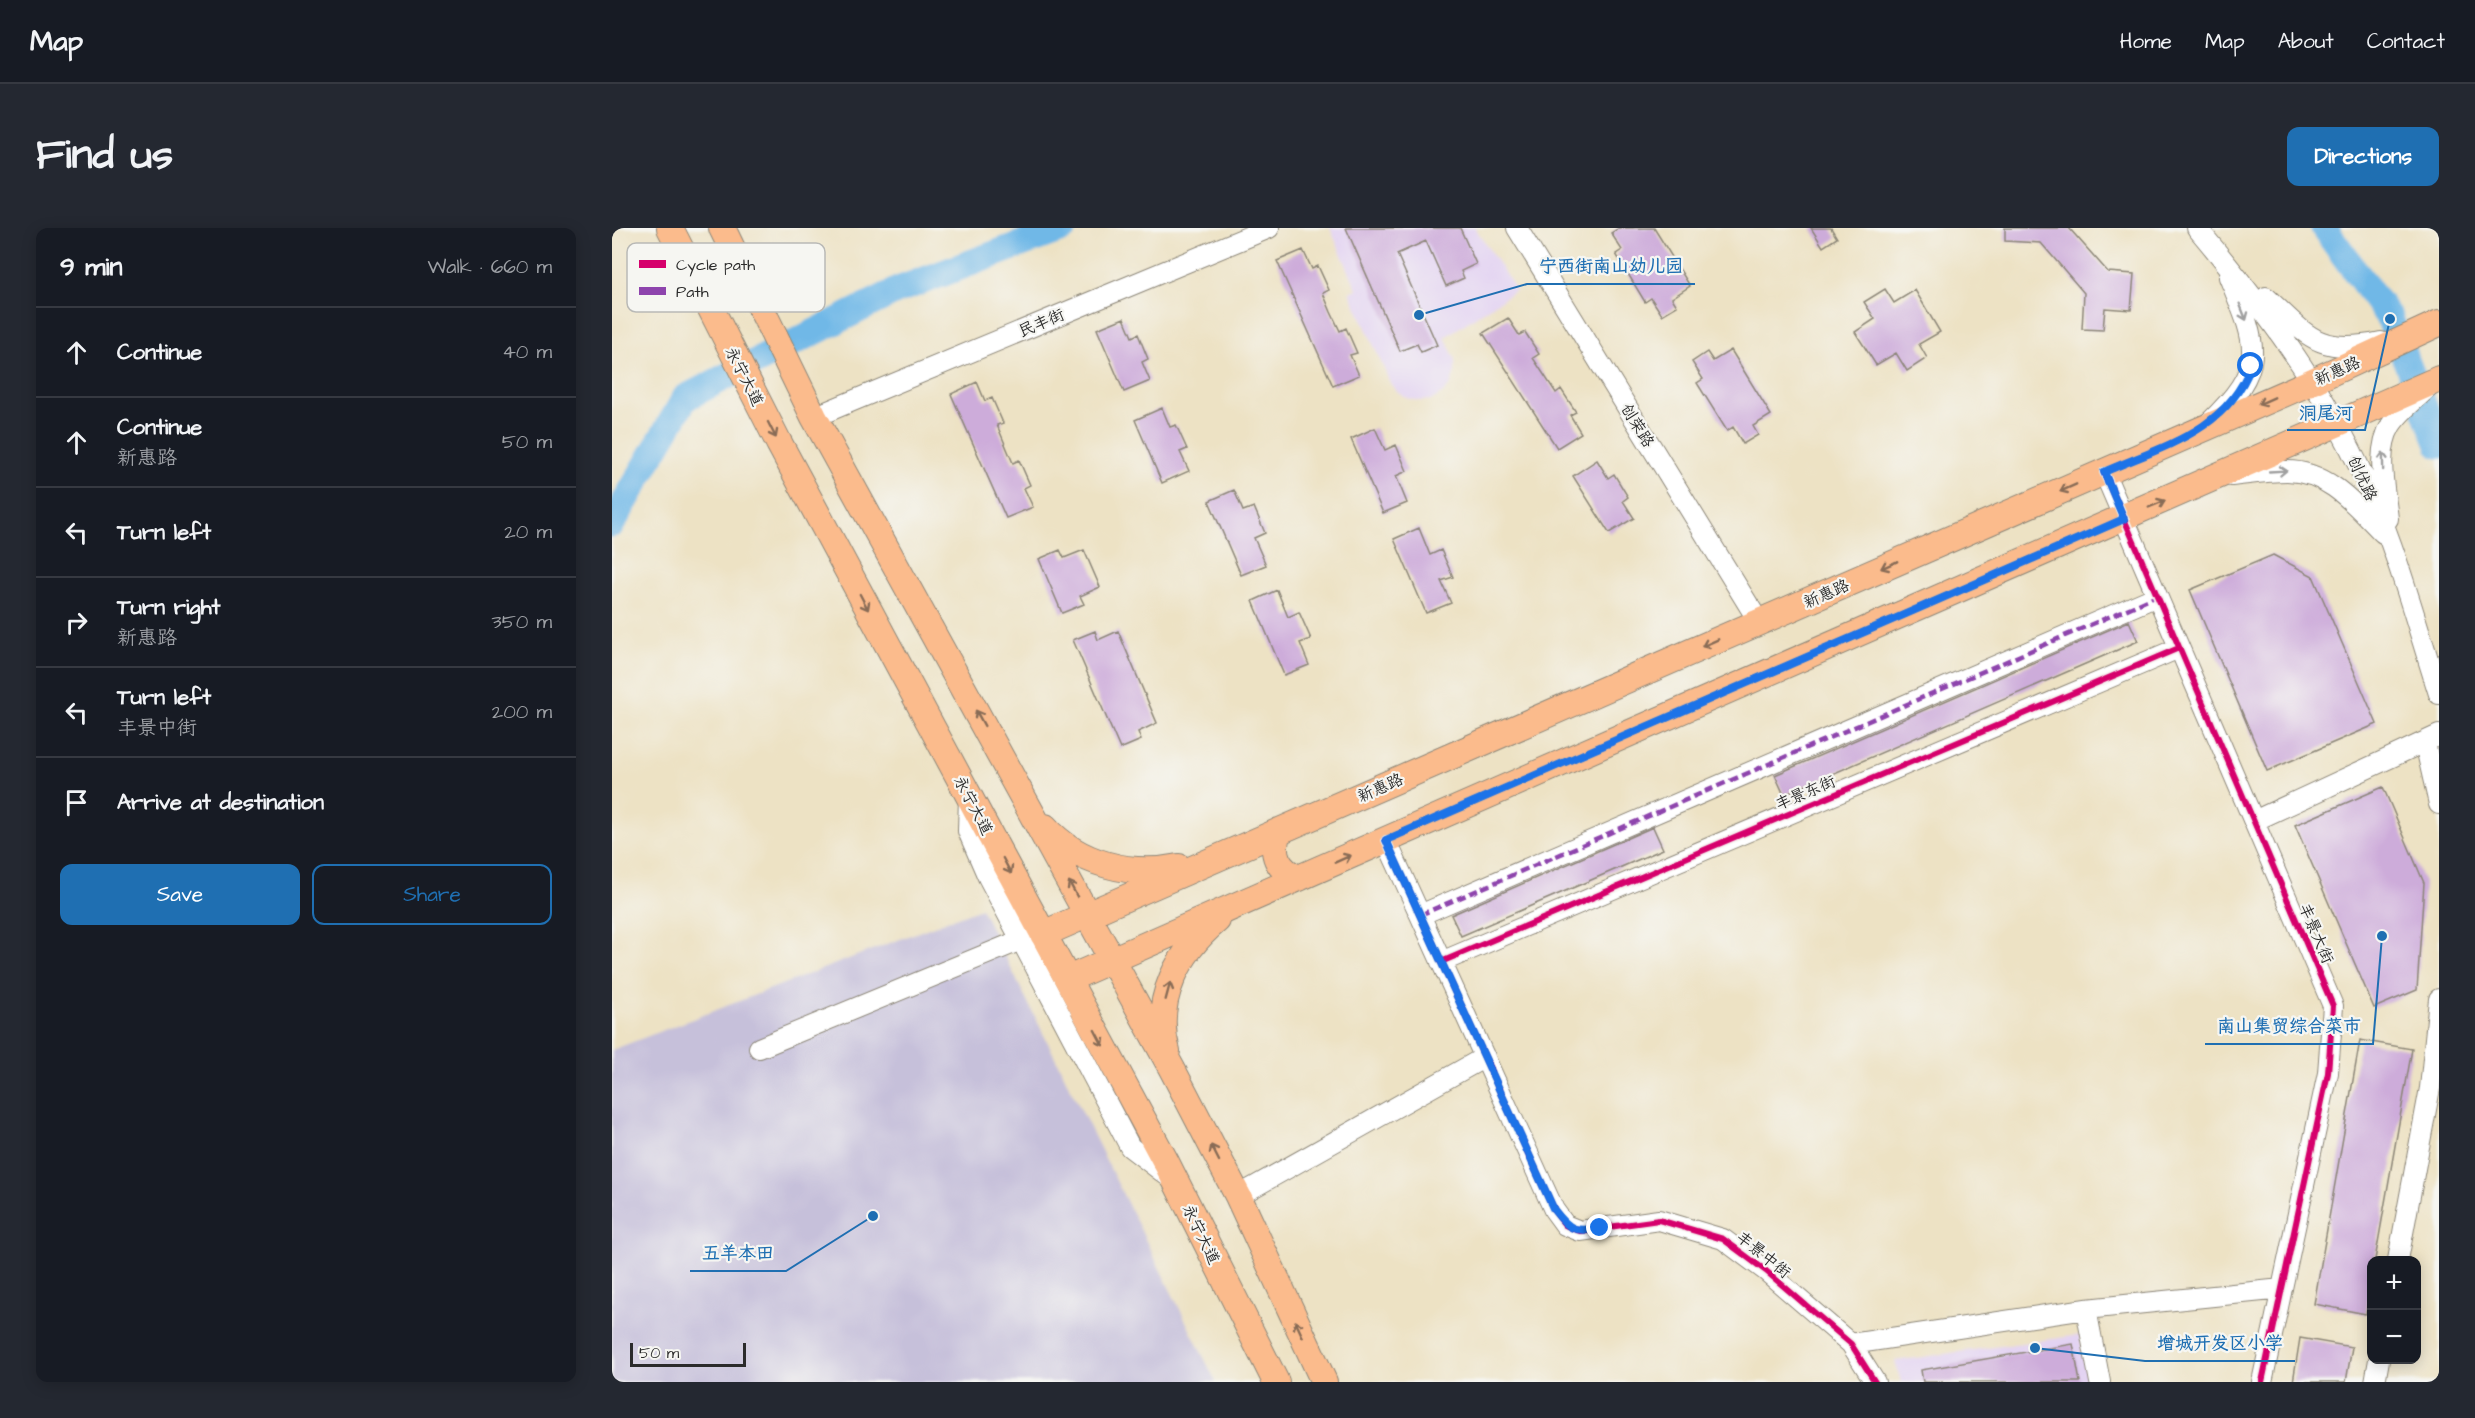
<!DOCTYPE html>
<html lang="en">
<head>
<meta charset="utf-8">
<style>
	body { margin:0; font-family:"Architects Daughter","LXGW WenKai TC",sans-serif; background:#242831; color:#f1f3f6 }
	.controls { position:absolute; right:18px; bottom:18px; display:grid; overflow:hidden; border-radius:12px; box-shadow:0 3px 15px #0003 }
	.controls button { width:54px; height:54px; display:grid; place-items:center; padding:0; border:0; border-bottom:2px solid #363941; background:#171b24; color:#f1f3f6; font:30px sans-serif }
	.scale { position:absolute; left:18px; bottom:15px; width:116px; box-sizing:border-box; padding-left:6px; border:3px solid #2b2b2b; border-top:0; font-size:16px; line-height:21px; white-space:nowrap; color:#2b2b2b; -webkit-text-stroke:4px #f6f6f2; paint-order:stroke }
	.stop { position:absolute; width:18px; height:18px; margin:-14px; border:4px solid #1a73e8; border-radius:50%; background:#fff }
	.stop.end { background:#1a73e8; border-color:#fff; box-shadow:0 2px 6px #0008 }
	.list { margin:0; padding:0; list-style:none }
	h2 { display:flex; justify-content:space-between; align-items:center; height:78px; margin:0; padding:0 24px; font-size:26px }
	h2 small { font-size:20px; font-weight:400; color:#9ea1a6 }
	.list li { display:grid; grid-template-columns:39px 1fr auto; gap:18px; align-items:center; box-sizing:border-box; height:90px; padding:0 24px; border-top:2px solid #363941 }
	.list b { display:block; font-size:22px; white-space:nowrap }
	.list p { margin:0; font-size:20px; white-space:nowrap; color:#9ea1a6 }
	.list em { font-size:20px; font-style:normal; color:#9ea1a6 }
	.actions { display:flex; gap:12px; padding:18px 24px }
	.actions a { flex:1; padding:14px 0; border:2px solid #1f6fb2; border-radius:12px; text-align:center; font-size:21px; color:#1f6fb2 }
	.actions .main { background:#1f6fb2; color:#fff }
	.icon { flex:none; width:33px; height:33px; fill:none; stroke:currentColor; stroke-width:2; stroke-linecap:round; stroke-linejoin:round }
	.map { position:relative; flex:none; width:1827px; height:1154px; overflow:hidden; border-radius:12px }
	header { display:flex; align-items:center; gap:36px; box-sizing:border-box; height:84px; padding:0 30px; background:#171b24; border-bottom:2px solid #363941 }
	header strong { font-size:28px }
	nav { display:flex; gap:33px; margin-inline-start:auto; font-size:21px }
	.intro { display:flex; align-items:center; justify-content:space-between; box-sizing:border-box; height:144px; padding:0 36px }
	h1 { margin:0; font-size:42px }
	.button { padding:15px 27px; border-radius:12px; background:#1f6fb2; color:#fff; font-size:21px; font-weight:700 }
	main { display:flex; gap:36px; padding:0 36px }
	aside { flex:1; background:#171b24; border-radius:12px; box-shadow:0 3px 15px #0003 }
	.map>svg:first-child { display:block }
</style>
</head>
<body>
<header>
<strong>Map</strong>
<nav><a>Home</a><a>Map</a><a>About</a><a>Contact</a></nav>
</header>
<div class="intro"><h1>Find us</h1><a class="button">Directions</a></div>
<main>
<aside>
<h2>9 min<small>Walk · 660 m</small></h2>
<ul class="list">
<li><svg class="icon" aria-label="ahead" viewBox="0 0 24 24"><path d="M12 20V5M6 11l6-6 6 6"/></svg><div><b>Continue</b></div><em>40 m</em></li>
<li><svg class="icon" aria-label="ahead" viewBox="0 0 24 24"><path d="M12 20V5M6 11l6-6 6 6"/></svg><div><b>Continue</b><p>新惠路</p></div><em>50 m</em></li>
<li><svg class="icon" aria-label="left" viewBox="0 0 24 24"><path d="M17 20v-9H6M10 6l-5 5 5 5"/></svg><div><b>Turn left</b></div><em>20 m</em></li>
<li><svg class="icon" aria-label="right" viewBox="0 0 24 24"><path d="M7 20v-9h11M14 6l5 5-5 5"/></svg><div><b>Turn right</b><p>新惠路</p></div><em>350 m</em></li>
<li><svg class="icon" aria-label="left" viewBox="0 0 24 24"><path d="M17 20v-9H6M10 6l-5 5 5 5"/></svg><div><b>Turn left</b><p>丰景中街</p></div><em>200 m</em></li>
<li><svg class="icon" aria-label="arrive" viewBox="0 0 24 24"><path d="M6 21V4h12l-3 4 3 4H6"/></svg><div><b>Arrive at destination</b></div></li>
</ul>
<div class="actions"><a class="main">Save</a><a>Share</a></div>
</aside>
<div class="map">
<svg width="1827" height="1154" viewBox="0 0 1827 1154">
	<rect width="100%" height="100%" fill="#f6f6f2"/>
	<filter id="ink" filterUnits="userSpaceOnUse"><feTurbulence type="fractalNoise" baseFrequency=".0167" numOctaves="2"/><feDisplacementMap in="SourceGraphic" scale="12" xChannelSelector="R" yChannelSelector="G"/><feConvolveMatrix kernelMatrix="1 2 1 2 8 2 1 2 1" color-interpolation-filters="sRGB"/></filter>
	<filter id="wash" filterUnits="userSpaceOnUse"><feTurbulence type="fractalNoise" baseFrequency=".008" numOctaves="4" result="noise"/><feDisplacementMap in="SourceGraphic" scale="24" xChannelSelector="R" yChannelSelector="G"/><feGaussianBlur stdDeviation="1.35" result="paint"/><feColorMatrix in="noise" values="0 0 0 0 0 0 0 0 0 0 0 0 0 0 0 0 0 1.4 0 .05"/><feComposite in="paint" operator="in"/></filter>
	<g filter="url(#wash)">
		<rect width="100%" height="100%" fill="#ede2c4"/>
		<path fill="#e3d3f2" d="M 718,0 L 863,0 L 904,62 L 833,109 L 843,131 L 843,143 L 839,156 L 831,165 L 820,172 L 807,173 L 794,170 L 784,163 L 777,152 L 738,64 L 745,61 Z
			M 1468,1107 L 1476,1154 L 1289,1154 L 1283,1133 Z"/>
		<path fill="#c6c0da" d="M 369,680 L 604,1154 L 0,1154 L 0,822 Z"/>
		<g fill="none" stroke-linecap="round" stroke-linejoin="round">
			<path stroke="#6fb8e7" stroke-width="27" d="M 1712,0 L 1778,91 L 1827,217
				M 177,117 L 286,62 L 452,0
				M 138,137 L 161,125
				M 0,296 L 73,170 L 121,145"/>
		</g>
		<g id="blocks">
			<path fill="#cdacda" d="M 734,0 L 848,0 L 864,36 L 849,43 L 852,50 L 834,58 L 814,13 L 785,26 L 825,117 L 809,124 L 805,116 L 788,123 Z
				M 1007,0 L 1042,0 L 1078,58 L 1060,70 L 1065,78 L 1050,87 L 1039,70 L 1033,74 L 1004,26 L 1010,22 L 999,5 Z
				M 1199,0 L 1219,0 L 1225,10 L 1211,19 Z
				M 1393,0 L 1457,0 L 1496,44 L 1522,46 L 1519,82 L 1493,80 L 1491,102 L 1470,101 L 1472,65 L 1429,15 L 1393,13 Z
				M 691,22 L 700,41 L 706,38 L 717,62 L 711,65 L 719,84 L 728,103 L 734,100 L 745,125 L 738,127 L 747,147 L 721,158 L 665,33 Z
				M 1273,61 L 1282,75 L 1303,62 L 1328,104 L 1307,116 L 1315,130 L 1295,143 L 1284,125 L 1264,137 L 1243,104 L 1263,91 L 1252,74 Z
				M 512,90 L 520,109 L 526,106 L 536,131 L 530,134 L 538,153 L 512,164 L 485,101 Z
				M 896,90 L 907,107 L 913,104 L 927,126 L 921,130 L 944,165 L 949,161 L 964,184 L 958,187 L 969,205 L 945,220 L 871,105 Z
				M 1119,122 L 1159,187 L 1141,198 L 1146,207 L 1131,216 L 1121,199 L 1115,203 L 1085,155 L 1091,151 L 1080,134 L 1095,124 L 1101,133 Z
				M 365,154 L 373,173 L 380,170 L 391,195 L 385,197 L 401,235 L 407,232 L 418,257 L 412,260 L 421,279 L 394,290 L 339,166 Z
				M 550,180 L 558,199 L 564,197 L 575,221 L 568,224 L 577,243 L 550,255 L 523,192 Z
				M 763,200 L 773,222 L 784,217 L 795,243 L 784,248 L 795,275 L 771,285 L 739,211 Z
				M 985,232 L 996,250 L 1002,246 L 1016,269 L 1011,273 L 1022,290 L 997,305 L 961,248 Z
				M 622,262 L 631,283 L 642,279 L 653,305 L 642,310 L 654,337 L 629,347 L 597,273 Z
				M 807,300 L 818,327 L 829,322 L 841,349 L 829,353 L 839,375 L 814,385 L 782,311 Z
				M 448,322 L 452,330 L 472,322 L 488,359 L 468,368 L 472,376 L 450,385 L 427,331 Z
				M 1661,327 L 1701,348 L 1765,496 L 1655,543 L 1578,362 Z
				M 665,362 L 676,389 L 687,384 L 699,411 L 688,415 L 697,437 L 672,447 L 641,373 Z
				M 1517,393 L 1526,413 L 1172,567 L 1163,547 Z
				M 483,403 L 486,412 L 506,403 L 545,495 L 526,504 L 529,512 L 508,521 L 461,412 Z
				M 1771,559 L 1812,655 L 1805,762 L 1762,780 L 1683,597 Z
				M 1041,599 L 1051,621 L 849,708 L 839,687 Z
				M 1748,812 L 1800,821 L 1763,1032 L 1760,1032 L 1760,1052 L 1754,1086 L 1702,1076 Z
				M 1688,1110 L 1740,1119 L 1734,1154 L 1681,1154 Z
				M 1461,1116 L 1468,1154 L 1311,1154 L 1309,1142 Z"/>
		</g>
	</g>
	<g filter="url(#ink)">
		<use href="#blocks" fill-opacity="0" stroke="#8c8678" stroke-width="1.5"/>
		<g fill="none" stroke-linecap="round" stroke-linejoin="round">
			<g stroke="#8c8678" stroke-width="22">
				<path id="minor" d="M 905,0 L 1147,394
					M 1585,0 C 1651,79 1712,159 1754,254 C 1785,322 1804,395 1827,466
					M 1654,69 C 1697,109 1706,127 1769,114
					M 202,189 L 657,0
					M 1597,195 C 1656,138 1646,119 1617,49
					M 1492,244 L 1721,778 L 1716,845 L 1650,1154
					M 1619,248 C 1638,246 1657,243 1675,243 C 1717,243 1744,278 1771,305
					M 1776,291 C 1773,262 1763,223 1779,197 C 1788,183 1804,171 1816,160
					M 1813,515 L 1827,576
					M 357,568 L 356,603 L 376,649 L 518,919 L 561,952
					M 1642,593 L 1827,507
					M 774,612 L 942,982 L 953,997 L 968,1003 L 1047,992 L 1111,1011 L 1154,1043 L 1239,1116 L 1263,1154
					M 808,687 L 1545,368
					M 829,734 L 1567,420
					M 147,820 L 409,712
					M 626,968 L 873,829
					M 1786,1032 L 1818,860 L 1827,771
					M 1474,1081 L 1488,1154
					M 1239,1116 L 1474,1081 L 1670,1061
					M 1763,1154 L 1767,1132"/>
			</g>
			<g stroke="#8c8678" stroke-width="28">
				<path id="major" d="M 58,0 L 167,215 L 555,936 L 664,1154
					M 110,0 L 202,189 L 560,841 L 626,968 L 712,1154
					M 433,599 C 466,636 519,649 567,639
					M 667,603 C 657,624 666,643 687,650
					M 431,706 L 1701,153 L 1827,95
					M 456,751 L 1827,151
					M 555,823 C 540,772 567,724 605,692"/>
			</g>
			<use href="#minor" stroke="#fff" stroke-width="20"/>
			<use href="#major" stroke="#fbbb8c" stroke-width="26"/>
			<path stroke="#8e44ad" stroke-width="4.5" stroke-dasharray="9 4.5" stroke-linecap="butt" d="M 808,687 L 1545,368"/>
			<g stroke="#f6f6f2" stroke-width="10">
				<path id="cycleway" d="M 1492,244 L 1721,778 L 1716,845 L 1650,1154
					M 774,612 L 942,982 L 953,997 L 968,1003 L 1047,992 L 1111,1011 L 1154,1043 L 1239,1116 L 1263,1154
					M 829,734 L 1567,420"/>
			</g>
			<use href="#cycleway" stroke="#d6006c" stroke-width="6"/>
		</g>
		<defs><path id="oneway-shaft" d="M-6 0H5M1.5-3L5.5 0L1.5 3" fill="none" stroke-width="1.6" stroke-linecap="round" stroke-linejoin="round" transform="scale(1.5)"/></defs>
		<g stroke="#a0a0a0">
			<use href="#oneway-shaft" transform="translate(1631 84) rotate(68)"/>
			<use href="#oneway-shaft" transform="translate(1771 233) rotate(-91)"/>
			<use href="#oneway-shaft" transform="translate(1666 243) rotate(-3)"/>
		</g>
		<g stroke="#896c57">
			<use href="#oneway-shaft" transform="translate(1654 173) rotate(156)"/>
			<use href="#oneway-shaft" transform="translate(160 202) rotate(63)"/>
			<use href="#oneway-shaft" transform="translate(1456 260) rotate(156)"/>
			<use href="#oneway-shaft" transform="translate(1545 276) rotate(-23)"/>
			<use href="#oneway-shaft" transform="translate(1277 337) rotate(156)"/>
			<use href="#oneway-shaft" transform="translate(252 374) rotate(62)"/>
			<use href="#oneway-shaft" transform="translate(1098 415) rotate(156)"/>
			<use href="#oneway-shaft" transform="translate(368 490) rotate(-119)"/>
			<use href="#oneway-shaft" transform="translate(731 631) rotate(-24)"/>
			<use href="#oneway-shaft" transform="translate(395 638) rotate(62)"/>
			<use href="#oneway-shaft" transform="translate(461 661) rotate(-118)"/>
			<use href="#oneway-shaft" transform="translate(556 763) rotate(-75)"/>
			<use href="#oneway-shaft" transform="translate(487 810) rotate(62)"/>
			<use href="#oneway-shaft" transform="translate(603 925) rotate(-117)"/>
			<use href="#oneway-shaft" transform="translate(687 1101) rotate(-115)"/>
		</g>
	</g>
	<g fill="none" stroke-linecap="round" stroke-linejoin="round" filter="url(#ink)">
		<path stroke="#1a73e8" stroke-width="8" d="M 988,1000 C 963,1004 958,1003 942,982 L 774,612 L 1512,291 L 1492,244 C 1551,218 1615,203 1639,138"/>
	</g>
	<g text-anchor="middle" stroke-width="4.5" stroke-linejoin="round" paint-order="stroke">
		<g font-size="16" fill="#2b2b2b" stroke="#f6f6f2">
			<text transform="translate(429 94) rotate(-23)" y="6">民丰街</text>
			<text transform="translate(1725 142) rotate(-24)" y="6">新惠路</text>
			<text transform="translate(133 148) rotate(63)" y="6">永宁大道</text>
			<text transform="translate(1026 197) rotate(58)" y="6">创荣路</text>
			<text transform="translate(1751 250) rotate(65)" y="6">创优路</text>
			<text transform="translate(1214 365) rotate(-24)" y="6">新惠路</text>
			<text transform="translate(768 559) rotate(-24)" y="6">新惠路</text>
			<text transform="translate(1193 564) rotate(-23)" y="6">丰景东街</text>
			<text transform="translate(362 577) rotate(62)" y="6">永宁大道</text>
			<text transform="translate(1705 705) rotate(67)" y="6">丰景大街</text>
			<text transform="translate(590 1006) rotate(64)" y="6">永宁大道</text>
			<text transform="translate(1152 1026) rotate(39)" y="6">丰景中街</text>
		</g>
	</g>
	<rect x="15" y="15" width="198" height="69" rx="9" fill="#f6f6f2" stroke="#b9b9b6" stroke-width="1.5"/>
	<rect x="27" y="32" width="27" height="8" fill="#d6006c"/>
	<rect x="27" y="59" width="27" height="8" fill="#8e44ad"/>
	<g font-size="16" fill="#2b2b2b">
		<text x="64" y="42">Cycle path</text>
		<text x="64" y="69">Path</text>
	</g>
	<path fill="none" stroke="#1f6fb2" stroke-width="2" d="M807 87L915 56H1083M1778 91L1753 202H1675M1770 708L1761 816H1593M261 988L174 1043H78M1423 1120L1533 1133H1683"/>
	<g fill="#1f6fb2" stroke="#f6f6f2" stroke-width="2">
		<circle cx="807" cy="87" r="6"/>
		<circle cx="1778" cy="91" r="6"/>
		<circle cx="1770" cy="708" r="6"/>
		<circle cx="261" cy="988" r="6"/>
		<circle cx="1423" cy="1120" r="6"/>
	</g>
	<g font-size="18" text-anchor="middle" font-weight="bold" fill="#1f6fb2" stroke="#f6f6f2" stroke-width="4.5" stroke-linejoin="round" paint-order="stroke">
		<text x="999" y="44">宁西街南山幼儿园</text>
		<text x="1714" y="191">洞尾河</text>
		<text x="1677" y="804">南山集贸综合菜市</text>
		<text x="126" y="1031">五羊本田</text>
		<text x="1608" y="1121">增城开发区小学</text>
	</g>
</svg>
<div class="controls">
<button>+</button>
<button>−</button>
</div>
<div class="scale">50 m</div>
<div class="stop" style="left:1639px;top:138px"></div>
<div class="stop end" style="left:988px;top:1000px"></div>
</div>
</main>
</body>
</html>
